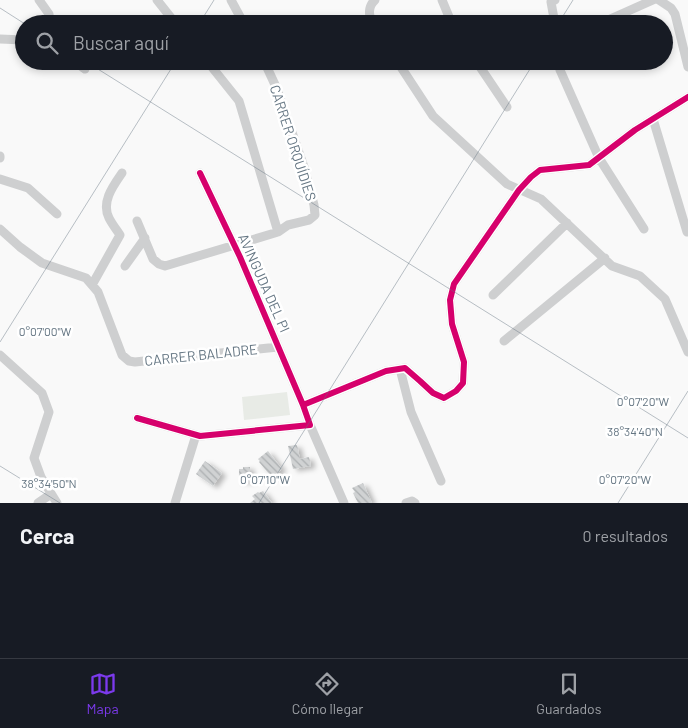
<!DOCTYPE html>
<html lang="es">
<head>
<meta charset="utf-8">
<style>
	body { margin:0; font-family:Barlow,sans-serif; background:#20242c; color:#f1f3f6 }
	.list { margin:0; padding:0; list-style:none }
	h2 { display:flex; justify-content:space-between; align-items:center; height:65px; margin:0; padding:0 20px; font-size:21px }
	h2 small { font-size:16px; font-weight:400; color:#9ea1a6 }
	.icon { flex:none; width:28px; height:28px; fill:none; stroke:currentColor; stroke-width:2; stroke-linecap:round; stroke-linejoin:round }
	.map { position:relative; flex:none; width:688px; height:503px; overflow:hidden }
	.search { position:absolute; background:#171b24; box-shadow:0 2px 8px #0003; left:15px; right:15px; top:15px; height:55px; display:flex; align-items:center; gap:12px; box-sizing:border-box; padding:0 18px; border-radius:28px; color:#9ea1a6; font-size:19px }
	.sheet { height:155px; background:#171b24 }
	nav { display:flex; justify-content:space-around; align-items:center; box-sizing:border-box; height:70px; border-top:1px solid #363941; background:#171b24; font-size:14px; color:#9ea1a6 }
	nav a { display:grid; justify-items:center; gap:2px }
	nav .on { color:#7c3aed }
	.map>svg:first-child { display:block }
</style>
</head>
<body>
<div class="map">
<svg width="688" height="503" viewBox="0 0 688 503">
	<defs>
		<pattern id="building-back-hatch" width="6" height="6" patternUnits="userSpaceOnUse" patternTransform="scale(1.25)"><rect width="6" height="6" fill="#d0d2d3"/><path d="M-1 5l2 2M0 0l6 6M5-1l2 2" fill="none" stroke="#acafb1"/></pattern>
		<filter id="shadow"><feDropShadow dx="4.5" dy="2.5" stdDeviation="2.5" flood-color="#0004"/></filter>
	</defs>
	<rect width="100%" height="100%" fill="#f9f9f9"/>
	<path fill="#e8ebe6" d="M 287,392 L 290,415 L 244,420 L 242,397 Z"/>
	<path fill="url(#building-back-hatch)" filter="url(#shadow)" d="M 297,445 L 300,459 L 309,457 L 311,466 L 293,469 L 288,446 Z
		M 268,451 L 282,469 L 272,477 L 270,474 L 269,474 L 259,462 L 260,461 L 258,459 Z
		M 205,461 L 222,473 L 213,486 L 196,474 Z
		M 243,467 L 250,467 L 250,481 L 239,481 L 239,469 L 243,469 Z
		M 363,483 L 372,503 L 358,503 L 353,493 L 355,492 L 352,488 Z
		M 263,491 L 272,503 L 250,503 L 255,499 L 252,496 L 258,492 L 259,493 Z"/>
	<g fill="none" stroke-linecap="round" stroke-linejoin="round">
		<path stroke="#cecfd0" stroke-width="9" d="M 39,0 L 49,14 L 50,24
			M 157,0 L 176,24
			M 231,0 L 244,24
			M 442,0 L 452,24
			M 659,0 L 671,8 L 675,14 L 688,67
			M 373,24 C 368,16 368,6 375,0
			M 555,24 L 551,2 L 555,0
			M 599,24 L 653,0
			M 0,39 L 24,40
			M 74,61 L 85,69
			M 264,61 L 277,89 L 304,167 L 314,205 L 315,215 L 309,220 L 288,225 L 278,232
			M 397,61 L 433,116 L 507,184 L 541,199 L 612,266 L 640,276 L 665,299 L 688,352
			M 476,61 L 507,107
			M 558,61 L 560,70 L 599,158 L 644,229
			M 653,119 L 687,232
			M 0,156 L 0,158
			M 0,179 L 28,188 L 57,214
			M 137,221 L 153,259 L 159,264 L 165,266 L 278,232 L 239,101 L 207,61
			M 0,229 L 20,247 L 42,263 L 86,278 L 98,292 L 122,355 L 129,361 L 135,362 L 278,347
			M 125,266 L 145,238
			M 92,285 L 120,235 C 116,229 112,224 109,218 C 101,202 113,186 122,173
			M 493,295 L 567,223
			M 504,341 L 605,258
			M 0,355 L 42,393 L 49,412 L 34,458 L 41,477 L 57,503
			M 400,369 L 411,412 L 441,481
			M 303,405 L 386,371 L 405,368 L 420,381 L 433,393 L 444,398 L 456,391 L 463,383 L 464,362 L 452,324 L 450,300 L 454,284 L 519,190 L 531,177 L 540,170 L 589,165 L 635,130 L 688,97
			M 137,418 L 200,436 L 310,425 L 303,405 L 240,257 L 200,173
			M 310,425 L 344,503
			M 38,503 L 51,494
			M 175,503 L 196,435
			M 406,503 L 412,501 L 415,503"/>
		<g stroke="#fff" stroke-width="9">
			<path id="cycleway" d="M 303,405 L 386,371 L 405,368 L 420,381 L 433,393 L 444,398 L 456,391 L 463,383 L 464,362 L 452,324 L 450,300 L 454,284 L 519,190 L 531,177 L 540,170 L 589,165 L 635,130 L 688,97
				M 137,418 L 200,436 L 310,425 L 303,405 L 240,257 L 200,173"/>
		</g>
		<use href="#cycleway" stroke="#d6006c" stroke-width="6"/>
	</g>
	<path fill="none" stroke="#657683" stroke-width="1" stroke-opacity="0.45" d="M 0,8 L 25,24M 199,24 L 214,0M 558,24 L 573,0M 85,61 L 688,438M 0,342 L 176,61M 0,466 L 60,503M 259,503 L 535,61M 618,503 L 688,391"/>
	<g text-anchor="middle" stroke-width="5" stroke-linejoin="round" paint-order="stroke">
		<g font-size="14" fill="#657683" stroke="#fff">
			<text transform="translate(293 143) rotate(72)" y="5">CARRER ORQUÍDIES</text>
			<text transform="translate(264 283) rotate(66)" y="5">AVINGUDA DEL PI</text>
			<text transform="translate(201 355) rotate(-6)" y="5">CARRER BALADRE</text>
		</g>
	</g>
	<g font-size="12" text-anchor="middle" fill="#657683" stroke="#fff" stroke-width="5" stroke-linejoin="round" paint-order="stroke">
		<text x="45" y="336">0°07'00"W</text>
		<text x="643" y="406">0°07'20"W</text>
		<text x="635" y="436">38°34'40"N</text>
		<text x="265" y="484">0°07'10"W</text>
		<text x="625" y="484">0°07'20"W</text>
		<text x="49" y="488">38°34'50"N</text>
	</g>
</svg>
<div class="search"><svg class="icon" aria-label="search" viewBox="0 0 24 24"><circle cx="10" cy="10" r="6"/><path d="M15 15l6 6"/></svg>Buscar aquí</div>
</div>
<section class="sheet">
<h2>Cerca<small>0 resultados</small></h2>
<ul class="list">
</ul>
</section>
<nav>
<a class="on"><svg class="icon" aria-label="map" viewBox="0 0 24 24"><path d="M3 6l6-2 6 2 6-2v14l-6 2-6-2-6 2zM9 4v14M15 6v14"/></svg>Mapa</a>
<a><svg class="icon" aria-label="directions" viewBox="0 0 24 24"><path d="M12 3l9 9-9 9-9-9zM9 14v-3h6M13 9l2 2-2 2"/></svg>Cómo llegar</a>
<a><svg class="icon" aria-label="saved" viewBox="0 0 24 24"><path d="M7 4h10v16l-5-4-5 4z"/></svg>Guardados</a>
</nav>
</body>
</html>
